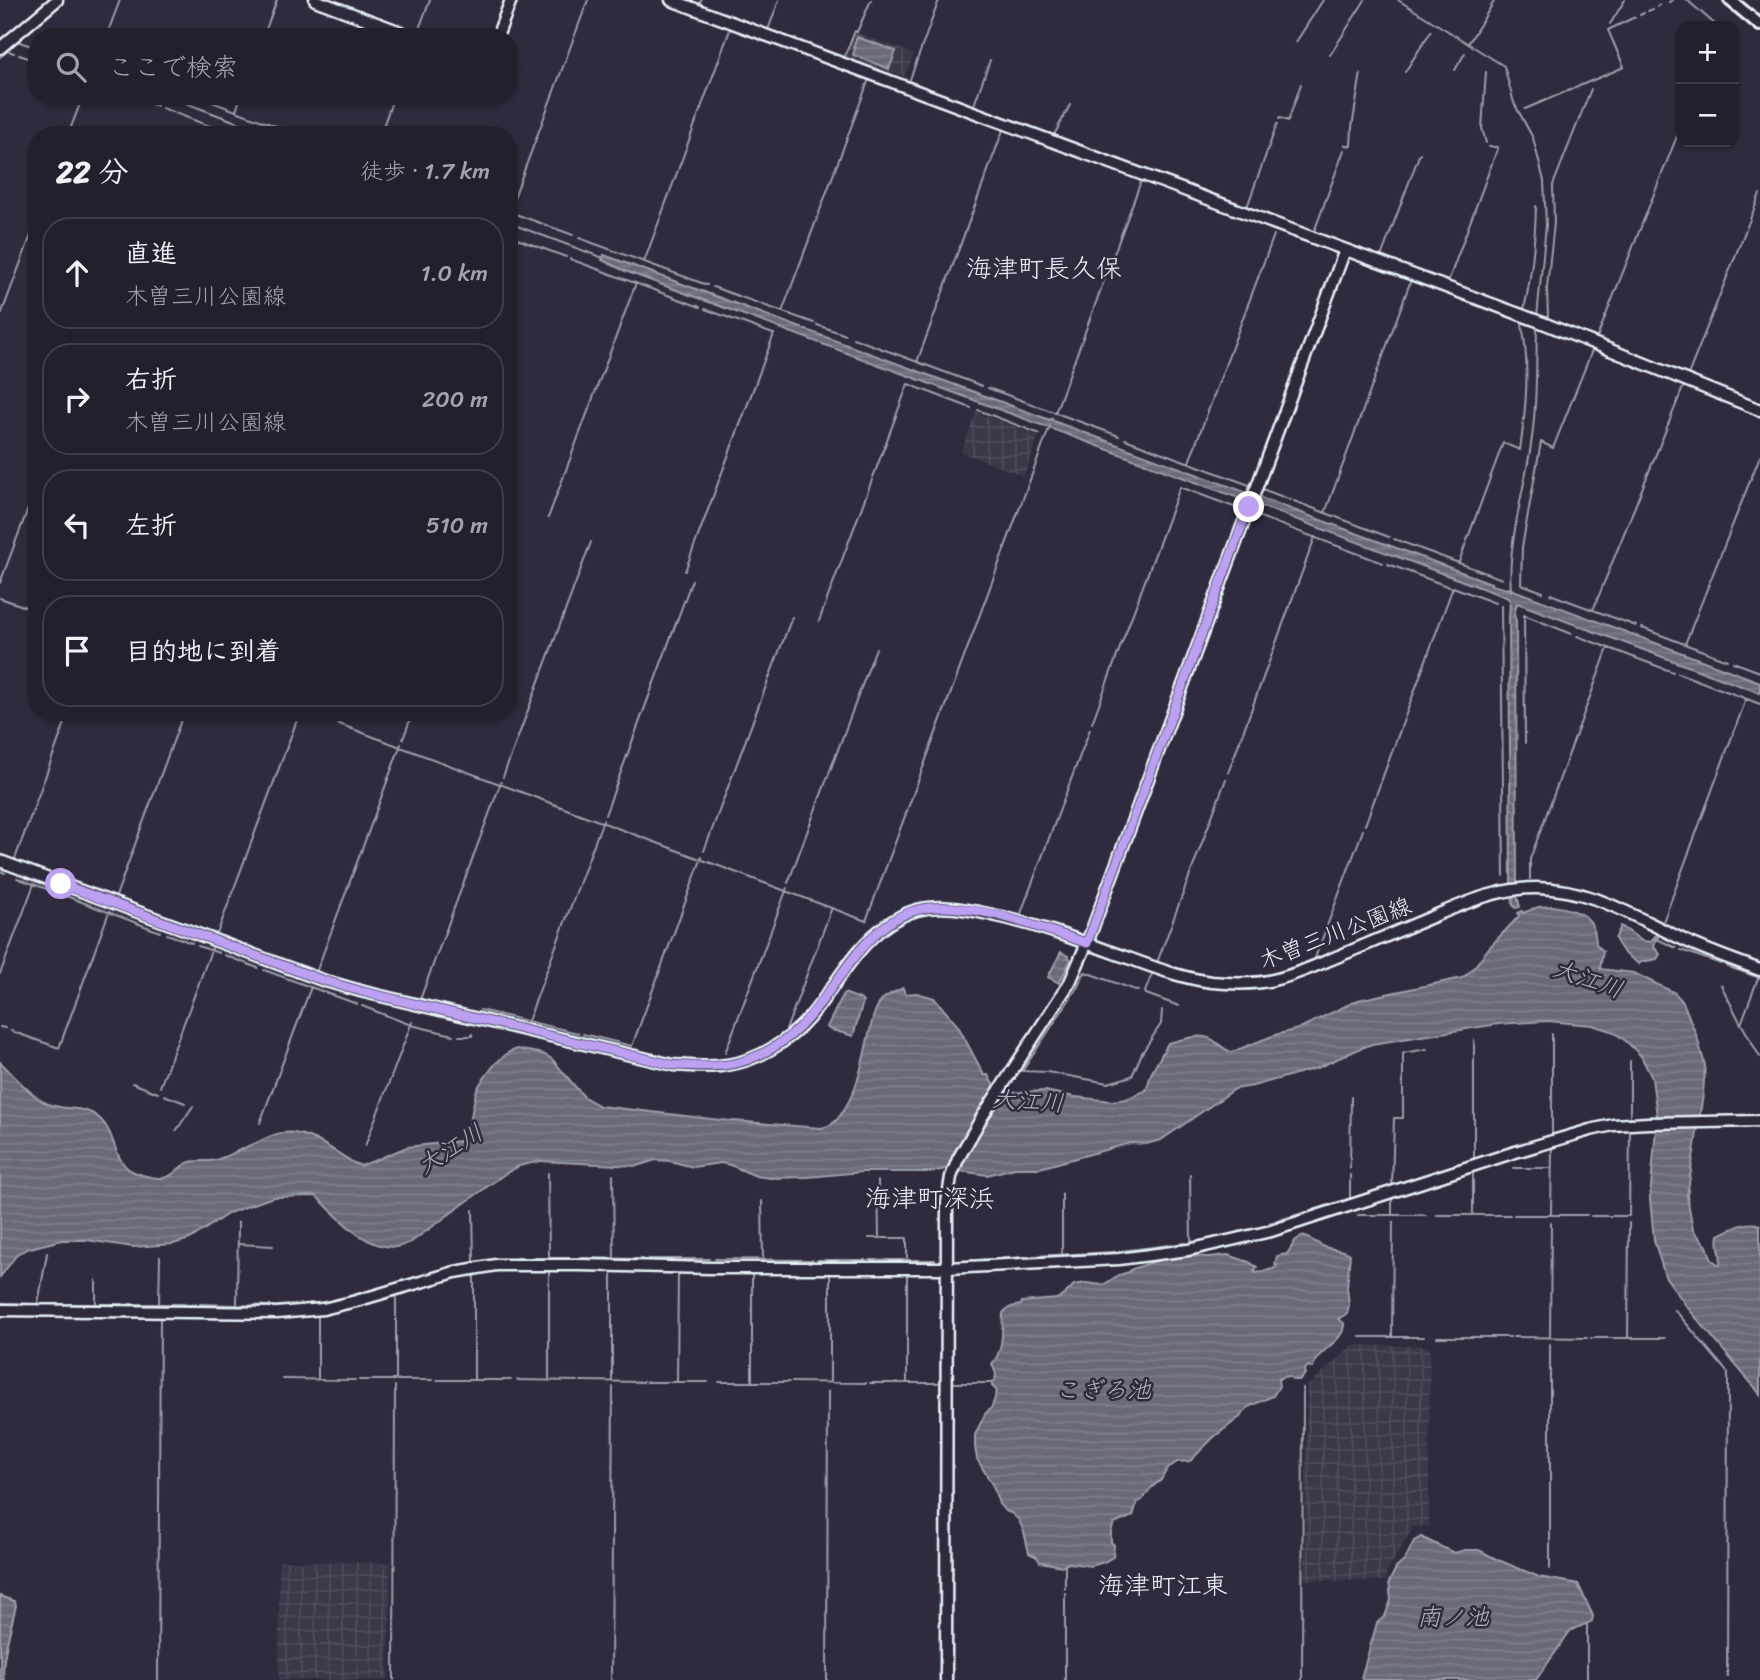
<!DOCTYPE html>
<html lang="ja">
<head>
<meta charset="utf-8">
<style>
	body { margin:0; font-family:Sriracha,"Klee One",sans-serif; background:#2b2836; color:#f1f3f6 }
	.controls { position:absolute; right:21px; top:21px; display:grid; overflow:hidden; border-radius:14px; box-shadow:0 2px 5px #0004 }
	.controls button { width:63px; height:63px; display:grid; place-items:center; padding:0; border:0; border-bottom:2px solid #403e4a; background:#23202e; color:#f1f3f6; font:35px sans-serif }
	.stop { position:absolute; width:21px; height:21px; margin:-16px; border:5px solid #bca0f2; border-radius:50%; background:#fff }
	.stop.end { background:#bca0f2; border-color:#fff; box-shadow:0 2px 7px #0008 }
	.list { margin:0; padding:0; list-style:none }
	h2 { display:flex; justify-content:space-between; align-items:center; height:91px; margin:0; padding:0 28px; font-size:30px }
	h2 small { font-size:23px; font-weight:400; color:#a3a3aa }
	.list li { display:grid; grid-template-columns:46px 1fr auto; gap:21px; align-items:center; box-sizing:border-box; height:112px; margin:0 14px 14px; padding:0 14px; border:2px solid #403e4a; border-radius:28px }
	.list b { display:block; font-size:26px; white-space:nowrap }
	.list p { margin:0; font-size:23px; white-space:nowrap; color:#a3a3aa }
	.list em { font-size:23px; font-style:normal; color:#a3a3aa }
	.icon { flex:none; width:38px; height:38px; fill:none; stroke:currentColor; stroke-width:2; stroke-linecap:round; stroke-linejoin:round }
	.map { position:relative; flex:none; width:1760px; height:1680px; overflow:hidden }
	.search { position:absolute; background:#23202e; box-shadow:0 2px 5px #0004; left:28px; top:28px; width:490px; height:77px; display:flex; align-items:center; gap:18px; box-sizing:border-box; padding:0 24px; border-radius:28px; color:#a3a3aa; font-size:26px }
	.panel { position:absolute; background:#23202e; box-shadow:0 2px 5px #0004; left:28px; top:126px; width:490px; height:595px; border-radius:28px }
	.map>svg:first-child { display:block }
</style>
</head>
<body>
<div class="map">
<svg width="1760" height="1680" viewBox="0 0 1760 1680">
	<defs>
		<pattern id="industrial-grid" width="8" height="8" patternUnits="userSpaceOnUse" patternTransform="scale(1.75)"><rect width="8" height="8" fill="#3b3749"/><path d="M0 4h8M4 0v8" fill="none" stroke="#4e4b5b"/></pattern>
		<pattern id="water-rules" width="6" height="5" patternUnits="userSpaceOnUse" patternTransform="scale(1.75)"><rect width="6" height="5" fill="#696978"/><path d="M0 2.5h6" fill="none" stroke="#7e7f8c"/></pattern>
	</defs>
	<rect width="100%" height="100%" fill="#2f2a3d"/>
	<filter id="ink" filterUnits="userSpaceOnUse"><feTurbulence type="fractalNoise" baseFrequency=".0143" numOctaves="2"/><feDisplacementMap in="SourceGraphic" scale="14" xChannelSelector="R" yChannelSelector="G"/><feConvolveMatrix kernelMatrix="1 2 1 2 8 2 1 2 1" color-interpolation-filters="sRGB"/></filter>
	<g filter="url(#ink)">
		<path fill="url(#industrial-grid)" d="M 855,32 L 914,54 L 905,77 L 895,73 L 893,75 L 846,57 Z
			M 976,412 L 1039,436 L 1024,476 L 961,452 Z
			M 1353,1345 L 1426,1346 L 1430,1349 L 1429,1526 L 1413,1527 L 1387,1572 L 1385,1581 L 1304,1580 L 1307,1386 Z
			M 279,1561 L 391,1563 L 388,1680 L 279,1680 Z"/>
		<path fill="url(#water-rules)" stroke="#9c9fab" stroke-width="2" d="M 857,37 L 896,51 L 889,69 L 853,55 L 855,48 L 853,47 Z
			M 604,255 L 1050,420 L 1052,418 L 1053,421 L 1491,583 L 1491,585 L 1507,589 L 1508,588 L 1760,682 L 1760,693 L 1517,603 L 1514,615 L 1516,621 L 1517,896 L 1520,907 L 1516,908 L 1513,905 L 1511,884 L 1509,619 L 1510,600 L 1506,597 L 625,271 L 602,260 Z
			M 1553,906 C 1579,910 1595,915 1596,944 L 1603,951 L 1600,969 L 1634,973 L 1675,993 L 1683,1002 L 1697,1037 L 1705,1065 L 1703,1095 L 1687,1196 L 1693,1230 L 1707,1246 L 1712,1260 L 1720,1265 C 1723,1255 1716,1246 1719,1235 C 1732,1229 1746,1220 1760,1225 L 1760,1394 L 1687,1307 L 1665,1276 L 1654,1240 L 1650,1199 L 1657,1116 L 1652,1078 L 1641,1056 L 1627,1042 L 1614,1032 L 1592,1025 L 1547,1021 L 1498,1024 L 1372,1044 L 1359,1049 L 1317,1068 L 1253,1086 L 1235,1089 L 1161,1140 L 1146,1144 L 1130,1143 L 1040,1168 L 1015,1168 L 987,1175 L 946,1169 L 930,1172 L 862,1172 L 808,1177 L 770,1178 L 756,1176 L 730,1165 L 721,1163 L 693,1167 L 670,1161 L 656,1160 L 637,1166 L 540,1161 L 519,1166 L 506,1173 L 411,1242 C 406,1244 400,1247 395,1247 C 362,1248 338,1216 316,1196 L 273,1197 L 229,1213 L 190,1239 L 173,1244 L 133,1247 L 87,1240 L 62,1240 L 30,1248 L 18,1253 L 0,1277 L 0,1062 C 14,1075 31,1096 48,1104 C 65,1111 85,1105 99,1118 C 105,1123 108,1129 111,1136 C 122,1166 123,1173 158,1178 C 173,1180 177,1166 190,1162 C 199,1160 208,1162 216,1160 C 228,1156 240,1150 251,1145 C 261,1141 271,1135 281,1133 C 307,1129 332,1150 354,1163 L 361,1166 L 407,1147 L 459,1141 L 466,1135 L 468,1131 L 476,1092 L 480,1084 L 495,1064 L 509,1052 L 517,1049 L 543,1054 L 552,1059 L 584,1097 L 600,1106 L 720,1120 L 821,1128 C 834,1126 839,1118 845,1108 C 859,1086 863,1059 869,1034 C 872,1022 874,1008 883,999 C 889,994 896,991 903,988 L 905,994 L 917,993 L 934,998 L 958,1026 L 984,1075 L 988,1075 L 995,1088 L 1004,1093 L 1045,1091 L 1075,1097 L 1112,1101 L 1126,1099 L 1145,1091 L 1147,1088 L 1151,1074 L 1168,1043 C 1183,1040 1199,1032 1213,1040 C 1220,1045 1224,1050 1232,1052 L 1275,1035 L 1298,1029 L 1358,1000 L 1462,978 C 1473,972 1480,959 1488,949 C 1498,938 1509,927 1519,916 L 1518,913 L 1522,911 L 1523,913 L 1538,907 Z
			M 1621,926 L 1642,941 L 1651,942 L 1655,936 L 1658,937 L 1653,946 L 1660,954 L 1657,959 L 1641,962 L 1639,964 L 1624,953 L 1615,939 Z
			M 1061,952 L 1068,956 L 1071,960 L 1059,983 L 1048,977 Z
			M 844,993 L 860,999 L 863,1002 L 853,1036 L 829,1029 L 827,1027 Z
			M 1302,1236 C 1311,1238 1317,1244 1325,1247 C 1334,1250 1342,1249 1350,1254 L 1347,1287 L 1349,1305 L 1347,1314 L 1338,1319 L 1344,1323 C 1345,1343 1316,1349 1313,1368 L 1308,1366 L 1304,1371 L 1305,1374 L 1300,1380 L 1294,1380 L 1288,1376 L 1280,1378 L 1278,1380 L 1279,1386 L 1273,1396 L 1248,1407 L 1240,1417 L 1214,1437 L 1190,1461 L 1177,1462 L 1167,1469 L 1161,1480 L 1152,1487 L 1142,1500 L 1137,1503 L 1133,1516 L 1114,1524 L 1111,1531 L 1111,1542 L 1114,1545 L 1113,1557 L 1104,1562 L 1091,1566 L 1069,1563 L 1062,1566 L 1040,1562 L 1037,1557 L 1029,1553 L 1024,1532 L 1019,1520 L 1011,1513 L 1005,1511 L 999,1504 L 993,1486 L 977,1459 L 975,1447 L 975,1435 L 985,1414 L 992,1407 L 997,1391 L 992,1386 L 992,1383 L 995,1381 L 996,1374 L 992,1364 C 1004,1350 1002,1330 1003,1313 C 1008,1307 1013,1306 1021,1305 L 1022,1302 L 1056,1299 L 1063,1296 L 1074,1285 L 1086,1283 L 1103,1285 L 1119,1275 L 1129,1272 L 1132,1269 L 1159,1260 L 1189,1256 L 1209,1257 L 1228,1255 L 1249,1262 L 1257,1267 L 1254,1271 L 1256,1273 L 1273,1269 L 1277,1266 L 1275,1265 L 1277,1256 L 1287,1254 L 1295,1241 Z
			M 1421,1537 L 1454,1553 L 1465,1550 L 1479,1550 L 1496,1559 L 1539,1577 L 1578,1584 L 1593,1616 L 1592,1621 C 1585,1626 1577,1626 1570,1631 L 1536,1680 L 1363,1680 L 1361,1678 L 1377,1623 L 1385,1616 L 1391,1600 L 1389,1582 L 1396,1568 L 1405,1560 L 1414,1541 Z
			M 0,1596 L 14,1601 L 16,1605 C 12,1625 0,1662 4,1680 L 0,1680 Z"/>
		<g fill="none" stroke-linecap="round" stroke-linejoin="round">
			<path stroke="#9c9fab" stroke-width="2" d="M 701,0 L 699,5 L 732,17
				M 871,0 L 857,32 L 855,31 L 844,58 L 893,76
				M 1398,0 L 1504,66 L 1514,103 L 1533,138 L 1544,181 L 1546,225 L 1537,317
				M 1687,0 L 1717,26
				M 1669,2 L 1673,0
				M 1657,7 L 1660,5
				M 1648,11 L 1653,9
				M 1640,15 L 1644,13
				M 736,19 L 768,30 L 779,0
				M 1610,24 L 1625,0
				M 417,34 L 430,0
				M 106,37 L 120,0
				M 263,37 L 277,0
				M 2,39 L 5,36
				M 17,41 L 37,48
				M 1296,42 L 1323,0
				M 1468,44 L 1495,0
				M 19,55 L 37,61
				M 1330,55 L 1365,0
				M 0,57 L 8,51 L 14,53
				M 1455,70 L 1465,53
				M 1405,72 L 1431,31
				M 1486,72 L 1482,128 L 1486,143
				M 908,81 L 937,92
				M 909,82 L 939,0
				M 943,94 L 1004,117
				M 130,96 L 157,106
				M 167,96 L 271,135
				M 196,96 L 300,135
				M 974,105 L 990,60
				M 162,108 L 233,135
				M 1525,109 L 1624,67 L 1608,30 L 1635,17
				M 236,111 L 241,96
				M 1010,119 L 1037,129
				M 1279,119 L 1280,118 L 1288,121 L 1301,84
				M 1042,131 L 1094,150
				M 68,135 L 83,96
				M 380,135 L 394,96
				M 1054,135 L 1070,105
				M 1345,145 L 1351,146 L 1352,127 L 1361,73
				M 1099,152 L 1142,169
				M 1149,171 L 1179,182
				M 1185,184 L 1222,198
				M 1228,200 L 1277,219
				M 1247,207 L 1277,124
				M 509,211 L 588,0
				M 510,212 L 573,235
				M 1282,220 L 1344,243
				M 509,223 L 603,258
				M 1314,232 L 1344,150
				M 509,236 L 566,257
				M 579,238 L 707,285
				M 1350,246 L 1413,269
				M 1381,257 L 1420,153
				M 570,259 L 700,307
				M 644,262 L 731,27
				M 1418,271 L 1479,294
				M 1448,282 L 1498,147 L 1489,147
				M 713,287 L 814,323
				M 1485,296 L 1524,309 C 1532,275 1535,241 1536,206
				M 705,309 L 773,334
				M 782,312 L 869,79
				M 1,315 L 37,219
				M 1548,318 L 1547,287 L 1554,223 L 1553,185 L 1591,89
				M 1553,321 L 1639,356
				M 817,325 L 846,335
				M 853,338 L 982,386
				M 1596,340 L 1681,126
				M 1644,358 L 1730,392
				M 917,362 L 1003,130
				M 1688,375 L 1760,194
				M 988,388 L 1119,436
				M 1735,394 L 1760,404
				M 978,410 L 1040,434
				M 1055,413 L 1141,181
				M 1125,439 L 1252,486
				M 1189,462 L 1274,235
				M 1262,489 L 1291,500
				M 1294,501 L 1389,537
				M 1325,513 L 1411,280
				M 1252,514 L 1383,563
				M 548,518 L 636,283
				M 1394,539 L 1502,579
				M 1459,562 L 1503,443 L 1520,450 C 1526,409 1530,365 1522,325
				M 1388,564 L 1452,588
				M 685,571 L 774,334
				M 0,583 L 37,485
				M 1511,591 C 1507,548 1523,494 1530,451 C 1537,410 1536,367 1537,326
				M 1543,592 L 1521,584 L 1522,547 L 1541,442 L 1553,448 L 1593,348
				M 1550,594 L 1636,626
				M 0,598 L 37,611
				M 1501,606 L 1504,876
				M 1593,610 L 1684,385
				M 819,621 L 908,384 L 971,408
				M 1642,628 L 1727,660
				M 1577,636 L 1673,672
				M 1685,644 L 1760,456
				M 1733,662 L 1760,672
				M 1678,673 L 1760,704
				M 307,712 L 866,921 L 1050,426
				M 1092,723 L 1180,487 L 1242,510
				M 403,739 L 413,712
				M 1525,743 L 1524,615 L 1572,634
				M 1228,773 L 1315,537
				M 503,777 L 591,542
				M 605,815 L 692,580
				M 1365,825 L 1453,587 L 1495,603
				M 704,851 L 792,617
				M 15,859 L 69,712
				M 0,871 L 5,873
				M 17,878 L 55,892
				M 1530,879 L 1530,859 L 1608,648
				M 788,883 L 876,648
				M 61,894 L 160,932
				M 116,896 L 184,712
				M 1021,913 L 1090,729
				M 1663,922 L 1746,699
				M 167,934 L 192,943
				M 217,934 L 300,712
				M 1655,939 L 1657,939 L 1676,948
				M 198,946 L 219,953
				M 1681,950 L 1721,964
				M 224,955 L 258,968
				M 1315,958 L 1363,830
				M 1158,960 L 1226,779
				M 1726,966 L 1760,978
				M 264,970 L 357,1004
				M 317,970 L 401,744
				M 0,974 L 34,884
				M 1152,974 L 1145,992 L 1146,994 L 1179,1006
				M 1721,985 L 1741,1024 L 1758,978
				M 421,997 L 501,782
				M 362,1006 L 411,1025 L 453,1035
				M 480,1010 L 578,1033
				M 528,1021 L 603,820
				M 1742,1025 L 1760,1057
				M 0,1027 L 5,1028
				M 786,1030 L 831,910
				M 11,1031 L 59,1048 L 109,912
				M 583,1034 L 632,1046 L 702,857
				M 1552,1034 L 1552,1135
				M 459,1036 L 472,1036 L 472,1034
				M 1474,1040 L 1474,1161
				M 725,1053 L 787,888
				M 1023,1070 L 1077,988 L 1085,972 L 1138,991
				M 1022,1071 L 1047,1072 L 1108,1083 L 1132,1076 L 1142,1053 L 1161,1024 L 1162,1010
				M 132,1083 L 158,1093
				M 160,1087 L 212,948
				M 164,1095 L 185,1103
				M 260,1123 L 311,987
				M 1592,1123 L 1630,1117 L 1630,1061
				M 176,1131 L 193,1106
				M 1522,1145 L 1589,1124
				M 365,1146 L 412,1022
				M 1350,1168 L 1351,1097
				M 1513,1168 L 1551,1168
				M 548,1173 L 549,1258
				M 1190,1174 L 1191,1242 L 1204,1240
				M 613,1175 L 614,1259
				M 878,1181 L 879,1236
				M 1392,1186 L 1394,1118 L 1403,1118 L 1403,1053 L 1427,1049
				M 1062,1194 L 1062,1255
				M 1355,1197 L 1391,1186
				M 1350,1198 L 1350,1175
				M 762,1201 L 763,1259
				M 473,1210 L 474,1263
				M 1313,1210 L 1351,1198
				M 1473,1213 L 1473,1172
				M 1358,1215 L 1426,1215
				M 1392,1215 L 1392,1198
				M 1437,1215 L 1510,1215
				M 1514,1215 L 1587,1215
				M 1551,1215 L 1552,1146
				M 1591,1216 L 1629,1216 L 1630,1130
				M 1269,1223 L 1306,1212
				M 869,1238 L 907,1238 L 907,1258
				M 239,1244 L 273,1246
				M 1121,1251 L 1185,1243
				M 1032,1256 L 1115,1252
				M 516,1258 L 578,1258
				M 583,1258 L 642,1259
				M 648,1259 L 709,1259
				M 715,1259 L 813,1260
				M 818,1260 L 865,1260
				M 871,1260 L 935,1260
				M 960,1261 L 1026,1257
				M 472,1263 L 508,1259
				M 612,1272 L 612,1381
				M 830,1273 L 830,1383
				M 474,1274 L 474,1380
				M 359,1295 L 405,1280
				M 396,1295 L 396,1380
				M 0,1303 L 38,1304
				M 96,1303 L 96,1280
				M 38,1304 L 47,1253
				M 45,1304 L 123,1304
				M 129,1304 L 196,1304
				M 159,1304 L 160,1257
				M 200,1304 L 274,1306
				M 237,1305 L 238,1222
				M 278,1306 C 304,1306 329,1302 355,1296
				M 1675,1310 L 1728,1373 L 1727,1676
				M 1360,1337 L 1424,1337
				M 1392,1337 L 1393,1222
				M 1437,1337 L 1510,1337
				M 1513,1337 L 1587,1338
				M 1550,1338 L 1551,1223
				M 1591,1338 L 1665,1338
				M 1628,1338 L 1629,1223
				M 282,1379 L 355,1380
				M 318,1379 L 318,1315
				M 359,1380 L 432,1380
				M 437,1380 L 511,1380
				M 517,1380 L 578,1381
				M 549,1380 L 549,1271
				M 581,1381 L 643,1382
				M 646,1382 L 708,1382
				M 677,1382 L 678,1272
				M 719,1382 L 789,1382
				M 752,1382 L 752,1273
				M 792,1382 L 866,1383
				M 870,1383 L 938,1383
				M 907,1383 L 907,1273
				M 952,1383 L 992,1383
				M 1065,1564 L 1065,1588
				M 1550,1569 L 1550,1344
				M 158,1680 L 160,1319
				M 394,1680 L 395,1386
				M 611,1680 L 613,1387
				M 827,1680 L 828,1391
				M 1065,1680 L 1065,1593
				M 1302,1680 L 1303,1388
				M 1587,1680 L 1587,1625"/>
			<g stroke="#e8f1f8" stroke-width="15">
				<path id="secondary" d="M 315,0 L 414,37
					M 671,0 L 1543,323 L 1760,410
					M 497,37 L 511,0
					M 0,48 L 57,0
					M 0,861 L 322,980 L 364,992 L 673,1065 C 691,1066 709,1068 727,1065 C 757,1061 789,1041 809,1018 C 827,997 841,972 859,951 C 875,932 893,917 917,910 C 940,904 965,909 988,914 C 1031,923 1073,938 1114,953 C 1146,964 1178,978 1212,982 C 1233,984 1256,985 1277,979 C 1298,974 1319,964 1339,956 C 1372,942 1405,928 1439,914 C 1470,901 1501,888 1536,888 C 1591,888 1634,917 1682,939 C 1707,951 1734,960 1760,970
					M 0,1310 L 277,1313 L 323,1309 L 356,1301 L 455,1272 L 496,1265 L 580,1265 L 711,1268 L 948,1268 L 1119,1259 L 1188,1250 L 1271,1231 L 1512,1153 L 1590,1130 L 1613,1125 L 1648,1123 L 1760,1121
					M 946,1680 L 947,1203 L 951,1177 L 958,1159 L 982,1117 L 1070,982 L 1087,943 L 1345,250"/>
			</g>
			<g stroke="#e8f1f8" stroke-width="16">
				<path id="primary" d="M 1730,0 L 1760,25"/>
			</g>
			<use href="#secondary" stroke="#2f2a3d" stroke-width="10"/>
			<use href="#primary" stroke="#2f2a3d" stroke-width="10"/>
		</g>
	</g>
	<g fill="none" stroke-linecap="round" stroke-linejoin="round" filter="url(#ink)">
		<path stroke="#bca0f2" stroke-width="9" d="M 61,884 L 322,980 L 364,992 L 673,1065 C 691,1066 709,1067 726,1065 C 757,1061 789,1041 808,1018 C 827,997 841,972 860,950 C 876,931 896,914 921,909 C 966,899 1043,929 1087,943 L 1249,507"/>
	</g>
	<g text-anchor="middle" stroke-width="5" stroke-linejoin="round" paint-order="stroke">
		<g font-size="23" fill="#e8f1f8" stroke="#2f2a3d">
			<text transform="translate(1335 933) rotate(-21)" y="8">木曽三川公園線</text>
		</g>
		<g font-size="24" font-style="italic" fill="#afb4be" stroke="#2f2a3d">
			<text transform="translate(1588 979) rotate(19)" y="8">大江川</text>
			<text transform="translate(1028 1101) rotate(4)" y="8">大江川</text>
			<text transform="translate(450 1149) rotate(-32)" y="8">大江川</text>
			<text x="1103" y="1398">こぎろ池</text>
			<text x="1453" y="1625">南ノ池</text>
		</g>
		<g font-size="26" fill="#e8f1f8" stroke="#2f2a3d">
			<text x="1044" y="277">海津町長久保</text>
			<text x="930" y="1207">海津町深浜</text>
			<text x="1163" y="1594">海津町江東</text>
		</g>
	</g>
</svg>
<div class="controls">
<button>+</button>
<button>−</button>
</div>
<div class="stop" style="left:61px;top:884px"></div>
<div class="stop end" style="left:1249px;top:507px"></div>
<div class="search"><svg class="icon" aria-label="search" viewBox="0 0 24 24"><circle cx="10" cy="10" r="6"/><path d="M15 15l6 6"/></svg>ここで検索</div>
<section class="panel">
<h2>22 分<small>徒歩 · 1.7 km</small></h2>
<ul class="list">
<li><svg class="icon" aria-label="ahead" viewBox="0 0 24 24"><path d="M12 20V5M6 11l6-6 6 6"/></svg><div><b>直進</b><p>木曽三川公園線</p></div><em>1.0 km</em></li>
<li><svg class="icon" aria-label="right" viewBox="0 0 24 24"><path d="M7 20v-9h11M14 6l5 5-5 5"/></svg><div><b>右折</b><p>木曽三川公園線</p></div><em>200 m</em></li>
<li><svg class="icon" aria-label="left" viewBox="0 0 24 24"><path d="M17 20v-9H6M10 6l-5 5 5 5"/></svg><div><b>左折</b></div><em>510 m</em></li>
<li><svg class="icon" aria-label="arrive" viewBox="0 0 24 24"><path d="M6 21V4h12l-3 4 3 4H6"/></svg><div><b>目的地に到着</b></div></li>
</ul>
</section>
</div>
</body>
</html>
